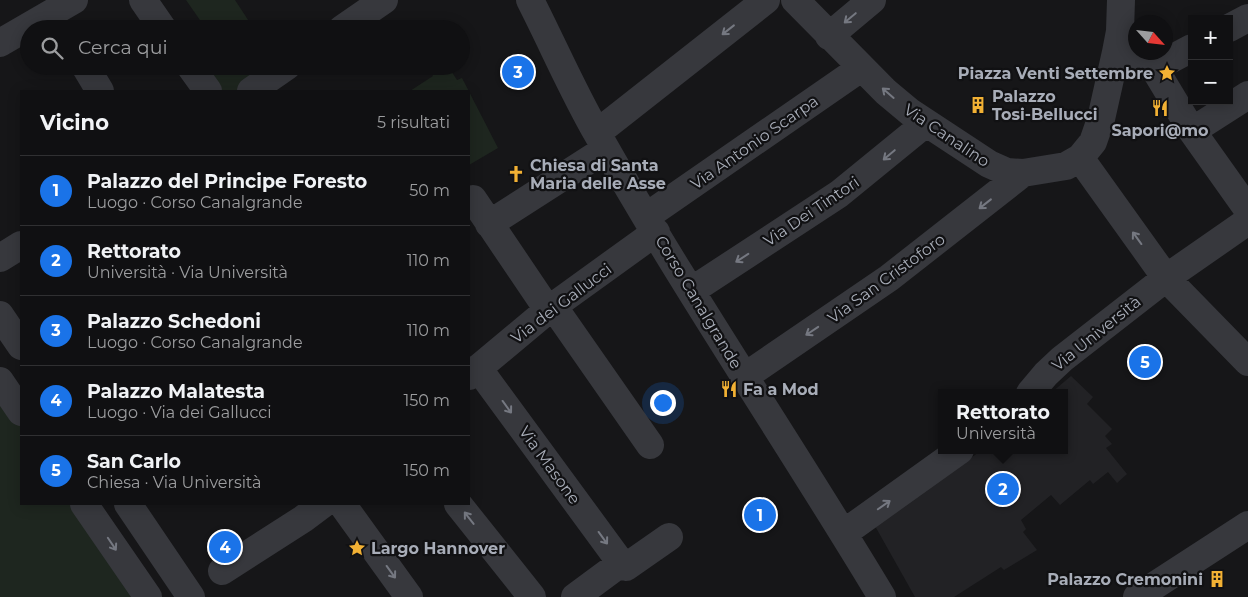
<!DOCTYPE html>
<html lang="it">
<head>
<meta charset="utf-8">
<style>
	body { margin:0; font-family:Montserrat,sans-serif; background:#19191b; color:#f1f3f6 }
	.controls { position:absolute; right:15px; top:15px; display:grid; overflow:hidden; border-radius:0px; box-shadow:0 2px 12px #0003 }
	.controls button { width:45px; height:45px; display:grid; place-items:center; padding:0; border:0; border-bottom:1px solid #303032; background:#101012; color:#f1f3f6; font:25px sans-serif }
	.compass { position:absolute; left:1128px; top:15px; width:45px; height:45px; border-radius:50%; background:#101012; box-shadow:0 2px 12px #0003; rotate:117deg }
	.you { position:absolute; left:662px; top:402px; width:18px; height:18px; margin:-12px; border:4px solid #fff; border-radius:50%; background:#1a73e8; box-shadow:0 0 0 8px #1a73e833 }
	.badge { display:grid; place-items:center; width:32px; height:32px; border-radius:50%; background:#1a73e8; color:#fff; font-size:16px; font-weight:700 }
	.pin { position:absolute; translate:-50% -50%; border:2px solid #fff; box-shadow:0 1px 5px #0006 }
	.popup { position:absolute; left:938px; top:389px; width:130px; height:65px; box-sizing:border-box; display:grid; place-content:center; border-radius:0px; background:#101012; filter:drop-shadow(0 1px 4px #0005); font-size:16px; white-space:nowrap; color:#9c9d9f }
	.popup b { font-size:19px; color:#f1f3f6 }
	.popup::after { content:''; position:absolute; left:50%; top:100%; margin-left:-10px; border:10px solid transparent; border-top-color:#101012 }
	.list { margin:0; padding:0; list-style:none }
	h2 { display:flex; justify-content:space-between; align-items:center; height:65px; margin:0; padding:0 20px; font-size:21px }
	h2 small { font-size:16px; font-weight:400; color:#9c9d9f }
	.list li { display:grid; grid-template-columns:32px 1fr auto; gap:15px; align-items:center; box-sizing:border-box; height:70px; padding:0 20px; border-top:1px solid #303032 }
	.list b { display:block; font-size:19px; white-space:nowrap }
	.list p { margin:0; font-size:16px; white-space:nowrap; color:#9c9d9f }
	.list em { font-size:16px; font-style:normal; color:#9c9d9f }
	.icon { flex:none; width:28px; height:28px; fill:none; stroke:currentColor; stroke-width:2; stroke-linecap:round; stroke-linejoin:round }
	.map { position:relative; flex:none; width:1248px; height:597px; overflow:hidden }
	.search { position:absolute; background:#101012; box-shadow:0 2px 12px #0003; left:20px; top:20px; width:450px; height:55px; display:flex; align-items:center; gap:12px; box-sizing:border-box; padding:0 18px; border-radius:28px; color:#9c9d9f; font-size:19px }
	.panel { position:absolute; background:#101012; box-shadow:0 2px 12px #0003; left:20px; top:90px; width:450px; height:415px; border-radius:0px }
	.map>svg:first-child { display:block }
</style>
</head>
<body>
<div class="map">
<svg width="1248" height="597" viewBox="0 0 1248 597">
	<rect width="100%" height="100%" fill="#161618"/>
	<path fill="#222225" d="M 1071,376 L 1093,397 L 1087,404 L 1112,429 L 1105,436 L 1112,444 L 1106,448 L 1127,474 L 1117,483 L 1108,472 L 1093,484 L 1090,480 L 1060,505 L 1051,495 L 1021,520 L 1026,529 L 1023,532 L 1037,550 L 1004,570 L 1001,567 L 954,597 L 915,597 L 875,526 L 982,450 L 1064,450 L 1064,393 L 1051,393 Z"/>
	<path fill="#1e261f" d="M 186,0 L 235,0 L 254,29 L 194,29 L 202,23 Z
		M 202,66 L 275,66 L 238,91 L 220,91 Z
		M 428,66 L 448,66 L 457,80 L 462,78 L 498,148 L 469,165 L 469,91 L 410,91 L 433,76 Z
		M 0,387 L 21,418 L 21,504 L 81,504 L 145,597 L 0,597 Z"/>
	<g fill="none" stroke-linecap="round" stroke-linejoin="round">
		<path stroke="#37383d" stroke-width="28" d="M 143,0 L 163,29
			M 530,0 C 553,45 573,92 598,135 C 687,293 789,442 882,597
			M 795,0 L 886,92 L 910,112 L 989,164 L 1007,172 L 1023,173 L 1066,166 L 1080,158 L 1093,142 L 1101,119 L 1116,52 L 1120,31 L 1121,0
			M 1229,28 L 1248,18
			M 342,29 L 384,0
			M 829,36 L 872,0
			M 0,43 L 74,0
			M 1116,52 L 1154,68 L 1192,131
			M 85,66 L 100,91
			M 190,66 L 208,91
			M 1154,68 L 1192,48
			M 251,91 L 287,66
			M 1248,95 L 1192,131 L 1248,210
			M 597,133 L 766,0
			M 1080,158 L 1166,278 L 1248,362
			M 469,201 L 473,199 L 548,310
			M 647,216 L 861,68
			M 489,224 L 606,149
			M 0,258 L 21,245
			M 691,291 L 839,194 L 926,123
			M 553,306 L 650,445
			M 0,315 L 21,346
			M 478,368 L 621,563 L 626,567 L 669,537
			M 469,376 L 548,310 L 656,232
			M 744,377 L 889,278 L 1023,173
			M 0,381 L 21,412
			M 1030,393 L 1046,374 L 1062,359 L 1166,278 L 1248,221
			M 84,504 L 148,597
			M 128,504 L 191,597
			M 342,504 L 409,597
			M 458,504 L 532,597
			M 844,533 L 960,450
			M 222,571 L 303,519 L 323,504
			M 575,597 L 621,563
			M 1137,597 L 1248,525"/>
	</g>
	<defs><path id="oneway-shaft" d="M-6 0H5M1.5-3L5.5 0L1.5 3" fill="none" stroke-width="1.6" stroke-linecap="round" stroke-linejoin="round" transform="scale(1.25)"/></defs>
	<g stroke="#757881">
		<use href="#oneway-shaft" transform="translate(850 18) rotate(140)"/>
		<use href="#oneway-shaft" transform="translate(728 30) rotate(142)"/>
		<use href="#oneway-shaft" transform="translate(888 93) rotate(-139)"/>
		<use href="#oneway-shaft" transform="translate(889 155) rotate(140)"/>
		<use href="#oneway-shaft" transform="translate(985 204) rotate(142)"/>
		<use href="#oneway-shaft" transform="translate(1137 238) rotate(-126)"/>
		<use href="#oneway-shaft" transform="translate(742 258) rotate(147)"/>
		<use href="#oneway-shaft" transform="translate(812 331) rotate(146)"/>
		<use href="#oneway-shaft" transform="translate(507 407) rotate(54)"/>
		<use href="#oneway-shaft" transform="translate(884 505) rotate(-35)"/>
		<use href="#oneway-shaft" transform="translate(469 518) rotate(-128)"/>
		<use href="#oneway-shaft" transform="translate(603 538) rotate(54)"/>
		<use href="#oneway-shaft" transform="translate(112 544) rotate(56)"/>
		<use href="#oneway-shaft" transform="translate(391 572) rotate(54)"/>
	</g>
	<defs>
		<g id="sight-bare" transform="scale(1.35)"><path d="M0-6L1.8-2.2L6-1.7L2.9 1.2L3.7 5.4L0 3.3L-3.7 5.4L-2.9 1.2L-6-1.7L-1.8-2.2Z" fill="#f2b134" stroke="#111113" stroke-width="2.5" paint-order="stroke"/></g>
		<g id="building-bare" transform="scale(1.35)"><path d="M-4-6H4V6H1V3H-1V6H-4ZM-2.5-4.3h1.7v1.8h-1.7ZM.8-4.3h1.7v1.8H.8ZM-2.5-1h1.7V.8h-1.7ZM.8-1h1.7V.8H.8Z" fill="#f2b134" stroke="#111113" stroke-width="2.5" paint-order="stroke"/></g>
		<g id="restaurant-bare" transform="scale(1.35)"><path d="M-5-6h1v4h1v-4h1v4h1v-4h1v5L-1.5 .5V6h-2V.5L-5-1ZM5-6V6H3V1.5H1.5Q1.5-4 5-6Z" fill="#f2b134" stroke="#111113" stroke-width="2.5" paint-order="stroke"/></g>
		<g id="church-bare" transform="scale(1.35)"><path d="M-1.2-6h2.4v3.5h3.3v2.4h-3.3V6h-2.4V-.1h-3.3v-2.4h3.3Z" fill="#f2b134" stroke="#111113" stroke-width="2.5" paint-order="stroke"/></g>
	</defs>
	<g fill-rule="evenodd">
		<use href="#sight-bare" x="1167" y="73"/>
		<use href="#building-bare" x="978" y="105"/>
		<use href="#restaurant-bare" x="1160" y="108"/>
		<use href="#church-bare" x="516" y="174"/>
		<use href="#restaurant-bare" x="729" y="389"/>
		<use href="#sight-bare" x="357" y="548"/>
		<use href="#building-bare" x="1217" y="579"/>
	</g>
	<g text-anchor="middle" stroke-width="4.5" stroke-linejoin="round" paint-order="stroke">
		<g font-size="16" font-weight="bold" fill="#a8adb8" stroke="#111113" text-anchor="start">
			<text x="1153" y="79" text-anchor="end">Piazza Venti Settembre</text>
			<text x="992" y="102">Palazzo<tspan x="992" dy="18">Tosi-Bellucci</tspan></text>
			<text x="1160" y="136" text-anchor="middle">Sapori@mo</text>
			<text x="530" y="171">Chiesa di Santa<tspan x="530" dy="18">Maria delle Asse</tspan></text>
			<text x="743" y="395">Fa a Mod</text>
			<text x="371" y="554">Largo Hannover</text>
			<text x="1203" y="585" text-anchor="end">Palazzo Cremonini</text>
		</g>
		<g font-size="16" fill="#a8adb8" stroke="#111113">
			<text transform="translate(947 135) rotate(34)" y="6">Via Canalino</text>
			<text transform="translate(754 142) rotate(-35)" y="6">Via Antonio Scarpa</text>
			<text transform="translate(811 211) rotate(-34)" y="6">Via Dei Tintori</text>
			<text transform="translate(886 278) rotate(-36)" y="6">Via San Cristoforo</text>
			<text transform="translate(699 302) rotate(59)" y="6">Corso Canalgrande</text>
			<text transform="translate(561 303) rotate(-37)" y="6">Via dei Gallucci</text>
			<text transform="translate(1096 333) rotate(-39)" y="6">Via Università</text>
			<text transform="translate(550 465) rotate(54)" y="6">Via Masone</text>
		</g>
	</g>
</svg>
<div class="controls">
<button>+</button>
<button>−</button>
</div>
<svg class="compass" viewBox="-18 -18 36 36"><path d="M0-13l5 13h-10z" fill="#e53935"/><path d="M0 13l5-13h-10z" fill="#9c9d9f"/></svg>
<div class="you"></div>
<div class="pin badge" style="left:760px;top:515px">1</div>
<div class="pin badge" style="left:1003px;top:489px">2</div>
<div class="popup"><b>Rettorato</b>Università</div>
<div class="pin badge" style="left:518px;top:72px">3</div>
<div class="pin badge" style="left:225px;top:547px">4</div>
<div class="pin badge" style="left:1145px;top:362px">5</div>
<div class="search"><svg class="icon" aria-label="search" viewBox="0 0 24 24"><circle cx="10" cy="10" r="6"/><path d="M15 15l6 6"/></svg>Cerca qui</div>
<section class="panel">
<h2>Vicino<small>5 risultati</small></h2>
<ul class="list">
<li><span class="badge">1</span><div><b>Palazzo del Principe Foresto</b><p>Luogo · Corso Canalgrande</p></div><em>50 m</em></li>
<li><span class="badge">2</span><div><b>Rettorato</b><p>Università · Via Università</p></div><em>110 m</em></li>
<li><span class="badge">3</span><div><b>Palazzo Schedoni</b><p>Luogo · Corso Canalgrande</p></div><em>110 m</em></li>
<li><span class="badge">4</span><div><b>Palazzo Malatesta</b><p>Luogo · Via dei Gallucci</p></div><em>150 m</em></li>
<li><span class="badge">5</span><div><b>San Carlo</b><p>Chiesa · Via Università</p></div><em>150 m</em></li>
</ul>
</section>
</div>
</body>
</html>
